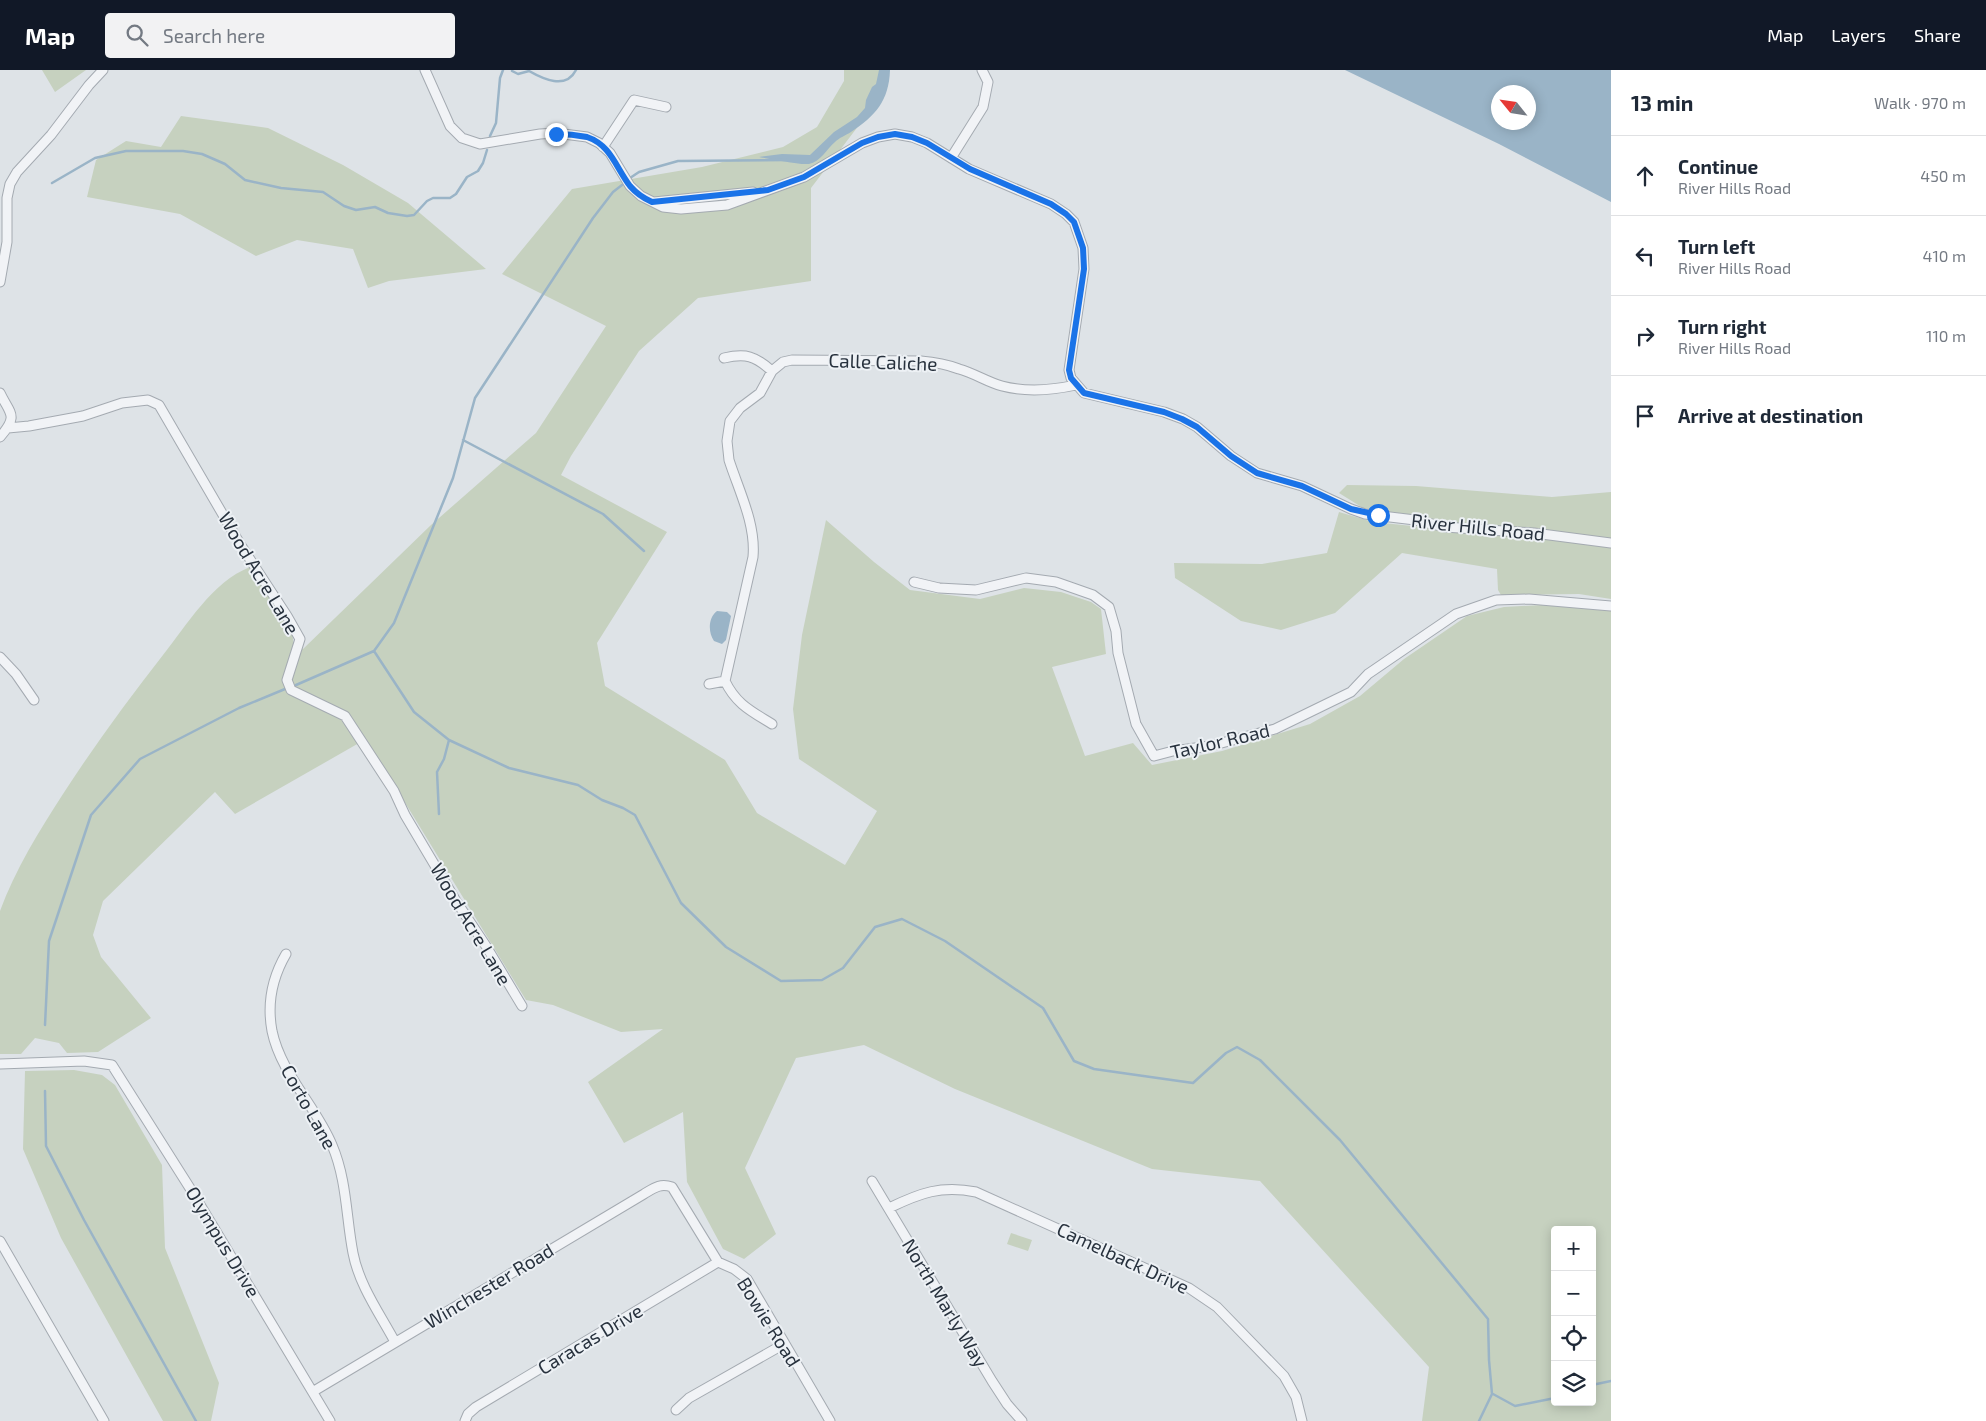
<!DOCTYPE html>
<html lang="en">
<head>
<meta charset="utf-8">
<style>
	body { margin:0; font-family:"Exo 2",sans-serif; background:#f2f2f3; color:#1f2937 }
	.controls { position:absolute; right:15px; bottom:15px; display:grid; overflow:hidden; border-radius:5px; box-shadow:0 2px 12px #0003 }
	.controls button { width:45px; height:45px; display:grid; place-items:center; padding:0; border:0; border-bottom:1px solid #e0e1e3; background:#fff; color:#1f2937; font:25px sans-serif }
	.compass { position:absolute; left:1491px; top:15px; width:45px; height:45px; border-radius:50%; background:#fff; box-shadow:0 2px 12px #0003; rotate:300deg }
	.stop { position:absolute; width:15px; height:15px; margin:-11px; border:4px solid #1a73e8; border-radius:50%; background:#fff }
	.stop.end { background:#1a73e8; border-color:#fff; box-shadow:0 1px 5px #0008 }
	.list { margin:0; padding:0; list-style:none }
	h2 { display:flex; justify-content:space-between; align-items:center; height:65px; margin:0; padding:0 20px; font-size:21px }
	h2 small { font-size:16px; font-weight:400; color:#747a83 }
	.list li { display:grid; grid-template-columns:32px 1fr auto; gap:15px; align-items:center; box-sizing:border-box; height:80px; padding:0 20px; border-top:1px solid #e0e1e3 }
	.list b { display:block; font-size:19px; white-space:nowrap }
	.list p { margin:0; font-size:16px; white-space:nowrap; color:#747a83 }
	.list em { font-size:16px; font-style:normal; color:#747a83 }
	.icon { flex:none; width:28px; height:28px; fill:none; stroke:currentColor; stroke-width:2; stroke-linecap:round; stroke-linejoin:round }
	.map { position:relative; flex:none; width:1611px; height:1351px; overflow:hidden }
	header { display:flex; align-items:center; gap:30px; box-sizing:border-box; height:70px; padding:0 25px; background:#111827; color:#fff }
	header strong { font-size:24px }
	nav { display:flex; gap:28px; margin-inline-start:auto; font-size:18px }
	.search { width:350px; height:45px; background:#f2f2f3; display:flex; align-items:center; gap:12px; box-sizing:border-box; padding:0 18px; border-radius:5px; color:#747a83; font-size:19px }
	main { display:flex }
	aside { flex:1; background:#fff }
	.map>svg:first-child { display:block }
</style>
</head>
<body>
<header>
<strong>Map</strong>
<div class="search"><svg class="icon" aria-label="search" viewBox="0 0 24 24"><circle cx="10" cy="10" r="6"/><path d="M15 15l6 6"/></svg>Search here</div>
<nav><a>Map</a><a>Layers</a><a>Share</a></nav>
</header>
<main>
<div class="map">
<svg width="1611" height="1351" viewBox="0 0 1611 1351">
	<rect width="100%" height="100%" fill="#dee3e7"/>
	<path fill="#c6d1bf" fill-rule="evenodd" d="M 42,0 L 86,0 L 55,22 Z
		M 844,0 L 889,0 L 869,42 L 811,118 L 811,211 L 698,228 L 639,281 L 571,386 L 561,405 L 667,462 L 597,573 L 605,616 L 725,690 L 757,743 L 845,795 L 877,741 L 799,689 L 793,639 L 802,565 L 826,450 L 874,492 L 910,520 L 980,529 L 1024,518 L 1061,522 L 1091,532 L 1101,539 L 1106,584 L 1052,597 L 1085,686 L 1133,673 L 1152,695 L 1222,681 L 1310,654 L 1360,626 L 1404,589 L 1467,546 L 1504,537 L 1542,535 L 1611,541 L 1611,1351 L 1422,1351 L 1429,1297 L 1260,1111 L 1152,1099 L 955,1019 L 864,975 L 796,988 L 745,1098 L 776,1164 L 744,1189 L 723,1179 L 687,1112 L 683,1042 L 624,1073 L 588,1012 L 663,959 L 621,962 L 553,935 L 526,930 L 366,669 L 235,744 L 215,722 L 103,831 L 93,865 L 101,887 L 151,948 L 98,982 L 67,983 L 59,973 L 35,968 L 21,984 L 0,984 L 0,841 C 15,800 39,761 63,724 C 94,676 128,630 163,585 C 187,555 212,512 250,497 L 292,563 L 294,575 L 303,579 L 431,455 L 536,363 L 606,256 L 502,204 L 572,119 L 702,97 L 783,77 L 817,57 L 844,11 ZM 1555,1160 L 1592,1160 L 1592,1332 L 1555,1332 Z
		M 181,46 L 268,58 L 343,95 L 408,133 L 486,199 L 389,211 L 368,218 L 353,179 L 297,170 L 256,186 L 180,144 L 87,127 L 96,90 L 126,71 L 161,77 Z
		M 1347,415 L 1416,416 L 1552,427 L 1611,422 L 1611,469 L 1441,451 L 1363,438 L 1339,423 Z
		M 1339,442 L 1373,452 L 1599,475 L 1611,478 L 1611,529 L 1579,524 L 1501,525 L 1498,520 L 1497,499 L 1402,483 L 1335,543 L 1281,560 L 1241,551 L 1175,508 L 1174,493 L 1262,494 L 1327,483 Z
		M 74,1000 L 102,1005 L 115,1015 L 162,1095 L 165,1178 L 219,1313 L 211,1351 L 163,1351 L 61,1168 L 23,1079 L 25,1001 Z
		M 1011,1163 L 1032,1170 L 1028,1181 L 1007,1174 Z"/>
	<path fill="#9ab4c7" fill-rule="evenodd" d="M 879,0 L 890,0 C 889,31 875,46 851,62 C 846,65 839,68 835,72 C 827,79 820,92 809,94 C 798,95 771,89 759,87 L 782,84 L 810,85 L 834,62 L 857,47 L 865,38 L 866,30 L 872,17 L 876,14 Z
		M 1345,0 L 1611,0 L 1611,132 L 1499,74 ZM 1498,22 L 1528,22 L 1528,52 L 1498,52 Z
		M 717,541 L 727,542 L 731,546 L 726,570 L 722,574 L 714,571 C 708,562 708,548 717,541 Z"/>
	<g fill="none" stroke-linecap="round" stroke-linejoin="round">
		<path stroke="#9ab4c7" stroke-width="2.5" d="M 512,1 L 518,4 L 529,1 C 543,9 566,20 576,0
			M 490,66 L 496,53 L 500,8 L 503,0
			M 630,108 L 639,102 L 678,91 L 786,90
			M 52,113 L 95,88 L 126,81 L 183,81 L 202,84 L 225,94 L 245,110 L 281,118 L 323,122 L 344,136 L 356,140 L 375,137 L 388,143 L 407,146 L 414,145 L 427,131 L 433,128 L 450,128 L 456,124 L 467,107 L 478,101 L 483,93 L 487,80
			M 463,370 L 603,444 L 644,481
			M 374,581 L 414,642 L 449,670 L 509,698 L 578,715 L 602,730 L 623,738 L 635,745 L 681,833 L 726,877 L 781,911 L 822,910 L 843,898 L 875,857 L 902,849 L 945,871 L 1043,938 L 1074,991 L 1094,999 L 1193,1013 L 1226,983 L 1237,977 L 1260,990 L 1340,1070 L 1488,1249 L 1489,1290 L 1492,1324 L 1479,1351
			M 296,615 L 374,581 L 394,553 L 453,408 L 475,328 L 593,148 L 613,122 L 622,115
			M 439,744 L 437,702 L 444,689 L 449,670
			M 45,955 L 49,871 L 91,745 L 140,689 L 239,638 L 285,619
			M 45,1021 L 46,1076 L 84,1150 L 196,1351
			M 1592,1315 L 1611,1311
			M 1493,1324 L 1515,1336 L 1555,1328"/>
		<g stroke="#a4aab1" stroke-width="11">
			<path id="minor" d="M 425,0 L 450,56 L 462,68 L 480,74 L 540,64 L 556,63 L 587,67 L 599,73 L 610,83 L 630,116 L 641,126 L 663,137 L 681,139 L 727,135 L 804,107 L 862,73 L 878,67 L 895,64 L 912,67 L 927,73 L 969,99 L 1051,134 L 1066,144 L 1074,152 L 1083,178 L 1084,199 L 1069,300 L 1071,308 L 1084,323 L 1164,342 L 1183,349 L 1197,357 L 1231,386 L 1257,403 L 1302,416 L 1351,439 L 1365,444 L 1415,450 L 1445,457 L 1534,463 L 1611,473
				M 603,77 L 634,30 L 666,37
				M 951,88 L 983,37 L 988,12 L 982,0
				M 654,132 L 753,122
				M 0,212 L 7,172 L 7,128 L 10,114 L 17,102 L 51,65 L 89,15 L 103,0
				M 724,288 C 746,283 755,286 772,301 L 783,292 L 792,290 L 921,291 C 934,292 946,294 959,299 C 974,303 987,312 1002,316 C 1025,322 1053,320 1076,315
				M 772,301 L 760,323 L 740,338 L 730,351 L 727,371 L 729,390 C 739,421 756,454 753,487 L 725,611 C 736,634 751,641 772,654
				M 0,323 C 10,344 19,345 0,367
				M 8,358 L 29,356 L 83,346 L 122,333 L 148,330 L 159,335 L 240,474 L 287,546 L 300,569 L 287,610 L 291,620 L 345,646 L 394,721 L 405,745 L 456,831 L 486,876 L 522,936
				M 914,512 L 939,518 L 976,520 L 1026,508 L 1056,512 L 1093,525 L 1109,537 L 1116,561 L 1118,583 L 1136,654 L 1154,686 L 1173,681 L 1210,676 L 1275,659 L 1351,622 L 1368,604 L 1456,544 L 1496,530 L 1529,529 L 1611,536
				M 0,587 L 16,604 L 34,630
				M 709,614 L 725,611
				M 286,884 C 272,908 267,934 272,961 C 281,1004 316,1036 332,1075 C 347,1110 346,1147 353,1183 C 359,1215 380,1244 395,1272
				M 0,994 L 84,991 L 112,995 L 193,1123 L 330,1351
				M 872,1111 L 992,1311 L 1007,1334 L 1022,1351
				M 889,1138 C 920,1123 941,1115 976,1122 L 1189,1218 L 1217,1237 L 1284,1306 L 1296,1327 L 1302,1351
				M 0,1171 L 104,1351
				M 314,1321 L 644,1124 C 654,1118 660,1113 672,1117 L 718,1192 L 734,1199 L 747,1209 L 830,1351
				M 676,1340 L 689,1328 L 784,1274
				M 465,1351 L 468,1344 L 476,1337 L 718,1192"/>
		</g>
		<use href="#minor" stroke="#f1f3f6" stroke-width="9"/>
	</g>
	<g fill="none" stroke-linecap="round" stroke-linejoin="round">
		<path stroke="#1a73e8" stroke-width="6" d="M 556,64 C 566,64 577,65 587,67 C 611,75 616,98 630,116 C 636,123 643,128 652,132 L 768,120 L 804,107 L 862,73 L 878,67 L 895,64 L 912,67 L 927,73 L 970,99 L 1051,134 L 1066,144 L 1074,152 L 1083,178 L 1084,199 L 1069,300 L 1071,308 L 1084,323 L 1164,342 L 1182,349 L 1197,357 L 1231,386 L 1257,403 L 1302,416 L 1351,439 L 1378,445"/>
	</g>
	<g text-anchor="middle" stroke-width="4" stroke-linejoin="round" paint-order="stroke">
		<g font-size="19" fill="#28323e" stroke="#edf1f5">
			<text transform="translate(883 292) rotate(2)" y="7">Calle Caliche</text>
			<text transform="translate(1478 457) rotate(6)" y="7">River Hills Road</text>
			<text transform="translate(259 503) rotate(59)" y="7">Wood Acre Lane</text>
			<text transform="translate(1220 671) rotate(-13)" y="7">Taylor Road</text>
			<text transform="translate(471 854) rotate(59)" y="7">Wood Acre Lane</text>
			<text transform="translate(309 1037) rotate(61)" y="7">Corto Lane</text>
			<text transform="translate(223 1172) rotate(59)" y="7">Olympus Drive</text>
			<text transform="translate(1123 1188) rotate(25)" y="7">Camelback Drive</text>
			<text transform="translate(489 1216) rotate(-31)" y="7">Winchester Road</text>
			<text transform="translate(945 1233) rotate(59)" y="7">North Marly Way</text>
			<text transform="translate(769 1252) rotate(58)" y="7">Bowie Road</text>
			<text transform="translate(590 1269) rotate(-31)" y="7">Caracas Drive</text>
		</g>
	</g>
</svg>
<div class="controls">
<button>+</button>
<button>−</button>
<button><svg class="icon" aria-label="locate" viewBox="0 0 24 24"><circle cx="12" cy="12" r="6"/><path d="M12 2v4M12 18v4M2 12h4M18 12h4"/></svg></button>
<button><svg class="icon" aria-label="layers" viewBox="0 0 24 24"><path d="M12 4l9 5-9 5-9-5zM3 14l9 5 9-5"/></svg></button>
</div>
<svg class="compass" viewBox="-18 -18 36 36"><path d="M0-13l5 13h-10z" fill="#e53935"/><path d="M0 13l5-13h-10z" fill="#747a83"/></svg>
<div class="stop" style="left:1378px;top:445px"></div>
<div class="stop end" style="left:556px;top:64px"></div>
</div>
<aside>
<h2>13 min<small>Walk · 970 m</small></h2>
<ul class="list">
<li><svg class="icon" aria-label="ahead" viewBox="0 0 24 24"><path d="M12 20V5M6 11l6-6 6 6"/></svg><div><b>Continue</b><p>River Hills Road</p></div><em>450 m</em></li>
<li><svg class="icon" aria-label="left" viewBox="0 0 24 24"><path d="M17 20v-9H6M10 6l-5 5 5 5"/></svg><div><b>Turn left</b><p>River Hills Road</p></div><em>410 m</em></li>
<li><svg class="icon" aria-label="right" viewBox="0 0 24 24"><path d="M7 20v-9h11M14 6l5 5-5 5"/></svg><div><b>Turn right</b><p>River Hills Road</p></div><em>110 m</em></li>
<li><svg class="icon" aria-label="arrive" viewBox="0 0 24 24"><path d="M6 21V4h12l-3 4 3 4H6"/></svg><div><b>Arrive at destination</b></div></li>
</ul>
</aside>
</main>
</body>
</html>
